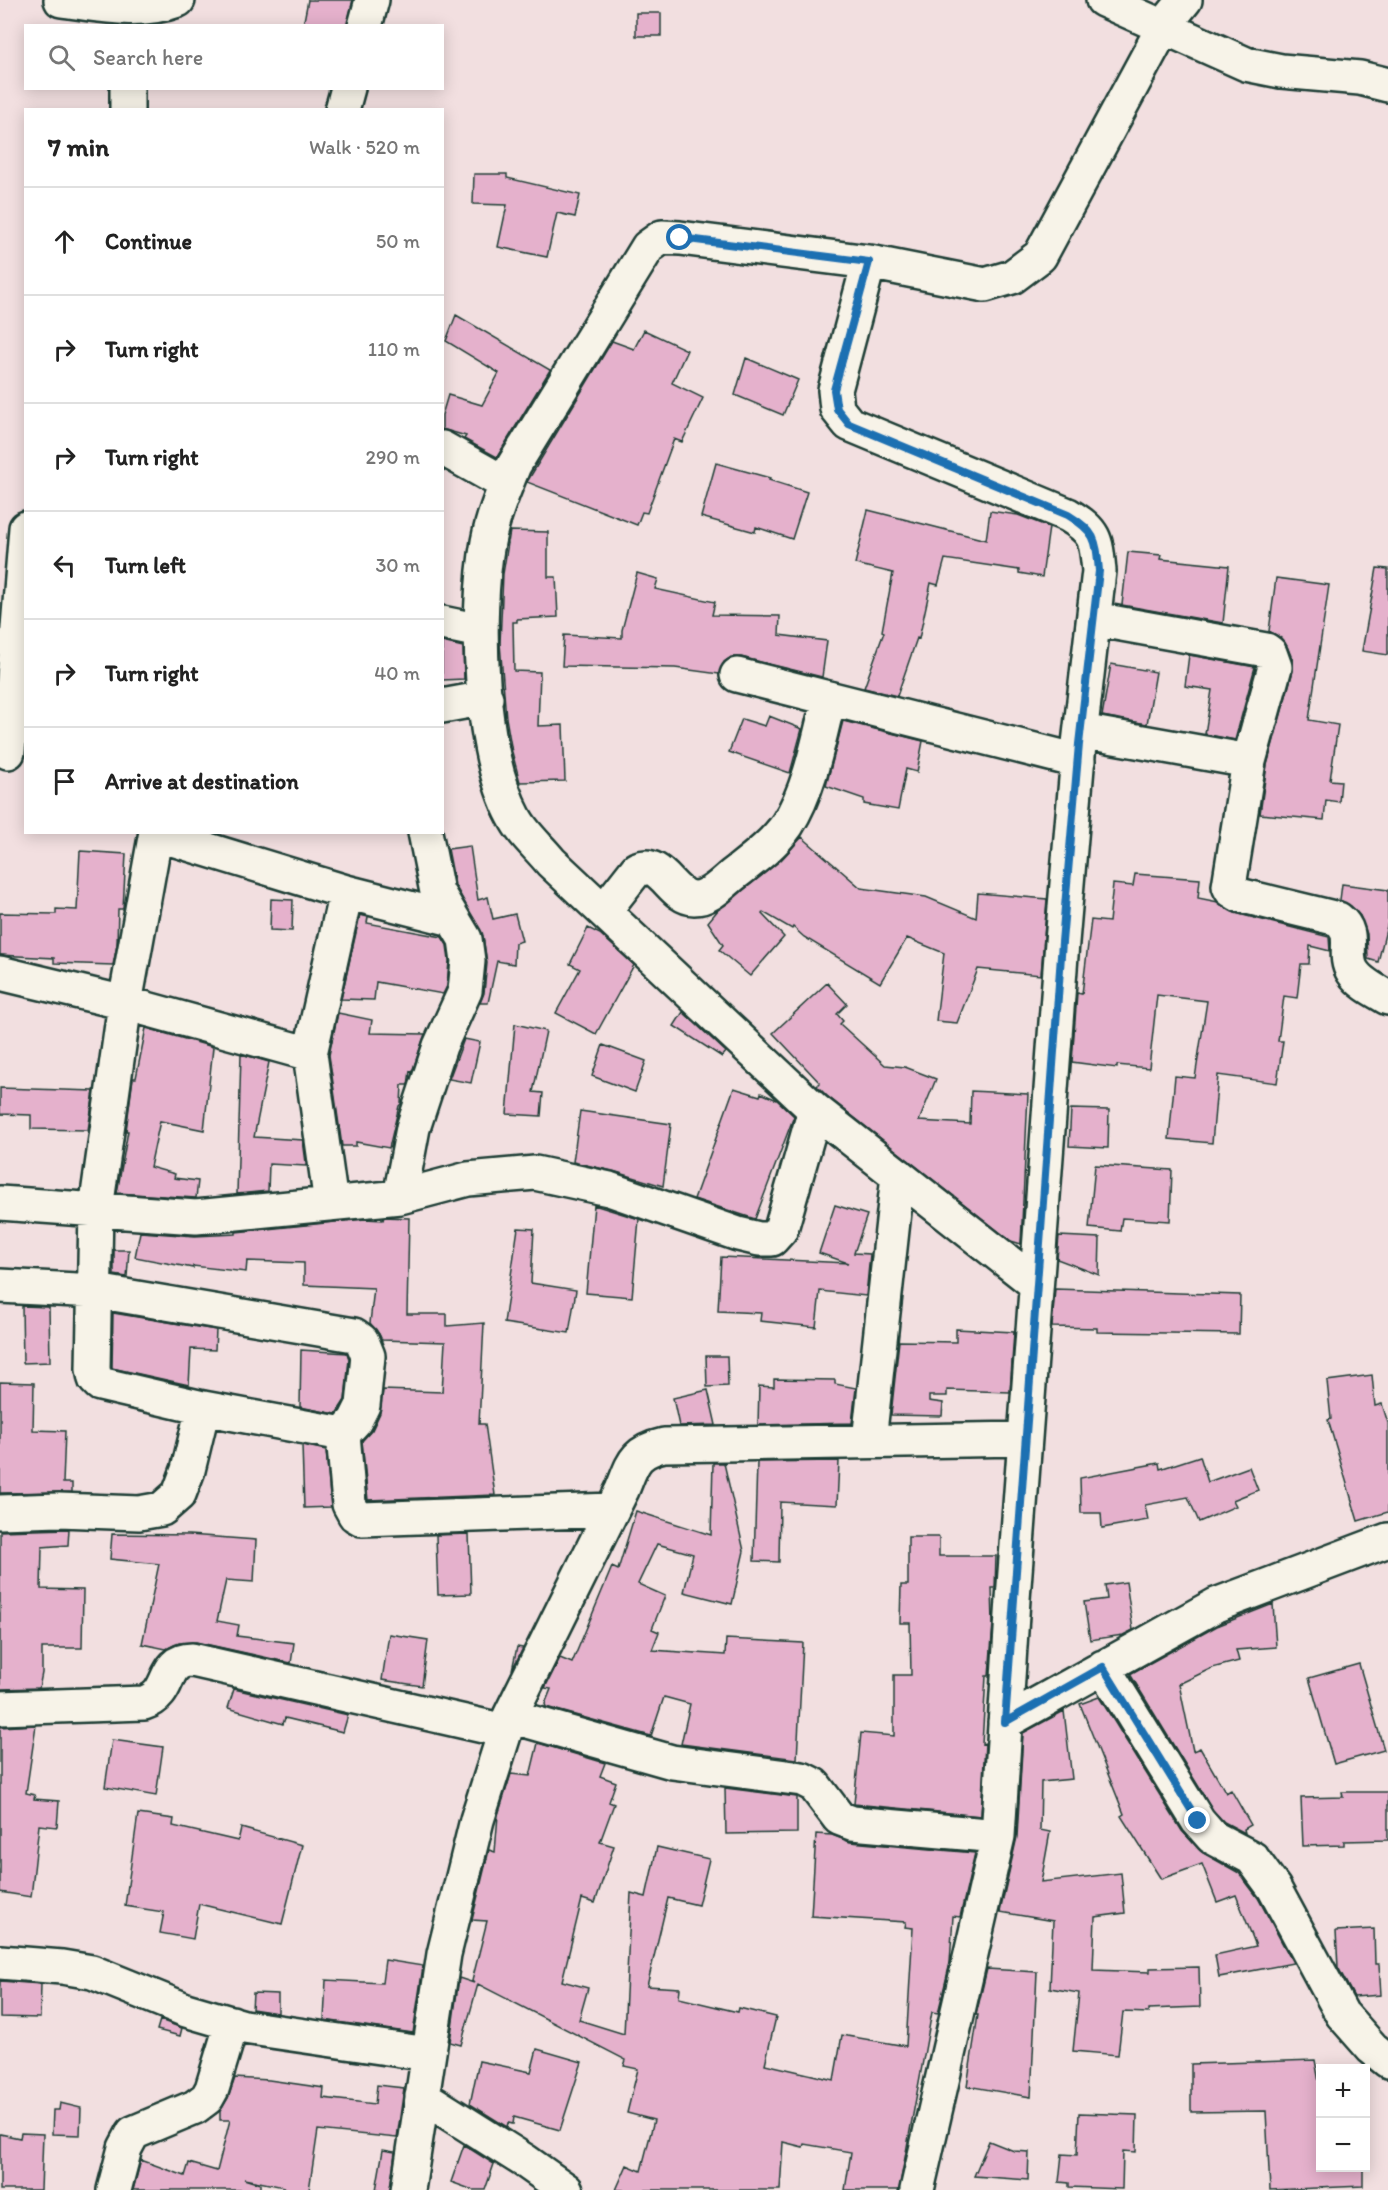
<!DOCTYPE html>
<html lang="en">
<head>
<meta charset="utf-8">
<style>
	body { margin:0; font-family:Itim,sans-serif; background:#f2f2f2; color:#222 }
	.controls { position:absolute; right:18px; bottom:18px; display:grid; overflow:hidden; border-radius:0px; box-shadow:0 3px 15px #0003 }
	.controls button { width:54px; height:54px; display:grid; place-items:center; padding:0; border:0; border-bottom:2px solid #e0e0e0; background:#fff; color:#222; font:30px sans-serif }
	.stop { position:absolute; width:18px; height:18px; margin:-14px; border:4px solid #1f6fb2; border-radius:50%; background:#fff }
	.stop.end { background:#1f6fb2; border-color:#fff; box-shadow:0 2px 6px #0008 }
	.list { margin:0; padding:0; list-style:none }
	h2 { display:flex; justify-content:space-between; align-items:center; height:78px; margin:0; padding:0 24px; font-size:26px }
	h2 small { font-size:20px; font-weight:400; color:#767676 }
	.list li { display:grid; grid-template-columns:39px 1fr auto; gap:18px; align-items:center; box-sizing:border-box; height:108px; padding:0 24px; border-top:2px solid #e0e0e0 }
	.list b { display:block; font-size:22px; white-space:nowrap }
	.list em { font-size:20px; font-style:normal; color:#767676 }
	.icon { flex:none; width:33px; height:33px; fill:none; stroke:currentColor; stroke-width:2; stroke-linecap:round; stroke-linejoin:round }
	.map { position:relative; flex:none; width:1388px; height:2190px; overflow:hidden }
	.search { position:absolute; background:#fff; box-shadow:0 3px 15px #0003; left:24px; top:24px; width:420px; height:66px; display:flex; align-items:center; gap:15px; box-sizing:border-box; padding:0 21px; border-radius:0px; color:#767676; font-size:22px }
	.panel { position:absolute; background:#fff; box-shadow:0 3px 15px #0003; left:24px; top:108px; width:420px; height:726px; border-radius:0px }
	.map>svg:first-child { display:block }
</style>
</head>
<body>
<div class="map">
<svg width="1388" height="2190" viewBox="0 0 1388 2190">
	<rect width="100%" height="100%" fill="#f2dfe0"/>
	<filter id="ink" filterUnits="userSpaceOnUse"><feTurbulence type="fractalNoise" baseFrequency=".0167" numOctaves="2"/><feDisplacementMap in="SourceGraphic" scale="12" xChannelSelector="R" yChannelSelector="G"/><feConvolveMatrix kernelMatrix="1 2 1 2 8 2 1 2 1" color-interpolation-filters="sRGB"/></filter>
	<g filter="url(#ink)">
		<path fill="#e5b1cc" stroke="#1f3d34" stroke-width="1.5" d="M 308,0 L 353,0 L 347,26 L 303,26 Z
			M 636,13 L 661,13 L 661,36 L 636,36 Z
			M 474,174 L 507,174 L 507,178 L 580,195 L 575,217 L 557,213 L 547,257 L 498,247 L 507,205 L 473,204 Z
			M 456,315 L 550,370 L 497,457 L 464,439 L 466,436 L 442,429 L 442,415 L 448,395 L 482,405 L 499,373 L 446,341 Z
			M 644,330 L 687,350 L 672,383 L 703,398 L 682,442 L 674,439 L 647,513 L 642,512 L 637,525 L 527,482 L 612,341 L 634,349 Z
			M 746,358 L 798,380 L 783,415 L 735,395 Z
			M 716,463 L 770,478 L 769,480 L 807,492 L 792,539 L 756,527 L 755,532 L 701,517 Z
			M 868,510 L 986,540 L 990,511 L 1018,515 L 1049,527 L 1042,577 L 1019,573 L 1019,570 L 945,559 L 938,585 L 931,583 L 919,639 L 917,638 L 897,696 L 864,688 L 884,632 L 882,631 L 893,573 L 855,564 Z
			M 510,531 L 548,532 L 548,577 L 556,577 L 558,617 L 517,619 L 517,622 L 513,622 L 514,671 L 540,672 L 538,726 L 563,725 L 565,781 L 520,782 L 512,752 L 506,718 L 500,643 L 503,574 Z
			M 1128,552 L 1161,555 L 1160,559 L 1229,566 L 1223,623 L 1122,605 Z
			M 1377,568 L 1388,569 L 1388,655 L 1362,651 Z
			M 637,573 L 658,579 L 655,589 L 715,602 L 712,615 L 780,616 L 779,635 L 827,641 L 822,677 L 741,657 L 731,657 L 724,662 L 719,674 L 675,668 L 562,666 L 564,635 L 622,638 L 622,630 Z
			M 1276,578 L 1329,585 L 1309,720 L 1338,725 L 1330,780 L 1341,781 L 1339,802 L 1326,800 L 1324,820 L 1260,814 L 1267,765 L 1293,671 L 1293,661 L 1287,646 L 1281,638 L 1269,631 Z
			M 442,642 L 463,647 L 464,679 L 442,680 Z
			M 1189,655 L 1255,667 L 1235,740 L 1205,734 L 1212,690 L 1185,686 Z
			M 1111,664 L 1156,672 L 1147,724 L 1102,716 Z
			M 769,716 L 802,729 L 790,773 L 729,752 L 742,719 L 765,726 Z
			M 843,721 L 923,741 L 917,772 L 906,769 L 898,810 L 864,804 L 864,799 L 826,786 Z
			M 802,837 L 861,888 L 926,897 L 976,918 L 978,893 L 1047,899 L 1041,975 L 978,969 L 957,1023 L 936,1021 L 944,953 L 907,938 L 880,983 L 804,937 L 793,927 L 792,929 L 763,912 L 762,914 L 784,937 L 750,976 L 719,950 L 723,945 L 708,922 L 718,910 L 781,860 Z
			M 470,846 L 478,900 L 488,897 L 493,919 L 515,914 L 522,941 L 515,943 L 514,964 L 497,961 L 488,1003 L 480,1003 L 484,993 L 487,963 L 483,936 L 455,885 L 448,849 Z
			M 80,851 L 126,854 L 123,909 L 118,909 L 117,945 L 113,965 L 54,963 L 54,958 L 0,955 L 0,913 L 56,914 L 56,909 L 77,910 Z
			M 1135,874 L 1200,879 L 1198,898 L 1218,902 L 1235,913 L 1329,937 L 1330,951 L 1310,946 L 1309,964 L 1301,964 L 1297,998 L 1284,996 L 1278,1041 L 1283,1041 L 1277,1083 L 1218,1075 L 1212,1143 L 1169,1139 L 1175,1076 L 1195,1078 L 1207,1001 L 1157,995 L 1149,1068 L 1117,1065 L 1117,1068 L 1072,1062 L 1077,993 L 1082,994 L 1091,920 L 1109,922 L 1113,884 L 1133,886 Z
			M 1342,884 L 1388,890 L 1388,922 L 1378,962 L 1368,959 L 1367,934 L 1360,916 L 1351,906 L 1340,900 Z
			M 271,899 L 293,900 L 292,931 L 270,930 Z
			M 360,915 L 368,917 L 367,923 L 442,937 L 447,945 L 449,961 L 447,986 L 443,994 L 376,982 L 374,1000 L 341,999 Z
			M 588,928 L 600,934 L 634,965 L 596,1034 L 556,1013 L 580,969 L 570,964 Z
			M 827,983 L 847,1004 L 837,1014 L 843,1021 L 840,1024 L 885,1065 L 905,1067 L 936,1079 L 919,1121 L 970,1124 L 971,1091 L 1028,1094 L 1021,1244 L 1011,1241 L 827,1096 L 817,1086 L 820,1083 L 773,1033 Z
			M 683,1012 L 726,1052 L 722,1057 L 674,1026 Z
			M 338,1013 L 372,1020 L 370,1033 L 425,1034 L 412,1072 L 410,1071 L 408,1085 L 402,1085 L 401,1104 L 399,1106 L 389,1148 L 356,1142 L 356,1146 L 342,1146 L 329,1055 Z
			M 515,1024 L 546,1031 L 533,1092 L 543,1093 L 541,1116 L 507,1114 Z
			M 146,1028 L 213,1047 L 204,1130 L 160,1121 L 150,1167 L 175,1174 L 174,1178 L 198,1181 L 196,1198 L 117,1193 L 128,1131 L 126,1131 L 133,1078 L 136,1078 Z
			M 464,1039 L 480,1042 L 471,1083 L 449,1079 Z
			M 603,1045 L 646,1061 L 635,1092 L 592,1076 Z
			M 241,1054 L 269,1062 L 254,1137 L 303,1140 L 306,1163 L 306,1166 L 269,1164 L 268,1191 L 237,1194 Z
			M 0,1088 L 94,1091 L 88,1130 L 31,1129 L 31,1115 L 0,1114 Z
			M 734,1088 L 760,1096 L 761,1093 L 777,1100 L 794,1116 L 755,1219 L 694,1199 Z
			M 1071,1109 L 1109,1110 L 1108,1148 L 1069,1146 Z
			M 580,1111 L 671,1124 L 663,1186 L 613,1171 L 573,1162 Z
			M 1095,1165 L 1172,1170 L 1170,1221 L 1122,1218 L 1120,1231 L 1089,1228 Z
			M 594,1205 L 639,1219 L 632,1297 L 586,1293 Z
			M 835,1205 L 867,1215 L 854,1253 L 870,1254 L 866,1296 L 820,1291 L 816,1327 L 760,1321 L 761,1313 L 718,1311 L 721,1257 L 848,1263 L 819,1253 Z
			M 384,1217 L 409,1218 L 407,1314 L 447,1314 L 447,1326 L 484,1323 L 479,1424 L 485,1424 L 495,1495 L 368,1500 L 362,1441 L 372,1430 L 380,1413 L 383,1390 L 442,1392 L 445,1342 L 382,1340 L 379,1334 L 370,1323 L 374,1288 L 304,1285 L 304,1263 L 247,1261 L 246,1272 L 193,1266 L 193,1268 L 135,1257 L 140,1232 L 195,1236 L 236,1234 L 236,1232 L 365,1219 L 383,1220 Z
			M 518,1228 L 534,1229 L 531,1283 L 576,1290 L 569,1333 L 504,1323 Z
			M 1059,1236 L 1100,1238 L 1099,1275 L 1057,1259 Z
			M 114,1250 L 129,1250 L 127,1277 L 114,1275 Z
			M 1055,1289 L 1240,1295 L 1239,1334 L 1097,1332 L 1097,1328 L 1052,1327 Z
			M 22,1306 L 49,1307 L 50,1362 L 23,1363 Z
			M 113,1313 L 216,1330 L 215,1350 L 191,1349 L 189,1385 L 112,1368 Z
			M 956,1329 L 1014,1332 L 1010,1392 L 947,1390 L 947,1396 L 929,1396 L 929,1401 L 943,1403 L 942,1416 L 891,1415 L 899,1341 L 956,1342 Z
			M 301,1350 L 347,1353 L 349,1359 L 345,1400 L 336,1414 L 300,1407 Z
			M 706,1356 L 727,1356 L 728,1386 L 707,1387 Z
			M 1372,1375 L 1375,1406 L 1382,1404 L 1388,1423 L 1388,1512 L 1358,1521 L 1328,1420 L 1331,1419 L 1327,1381 Z
			M 774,1379 L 835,1380 L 835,1384 L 856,1388 L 852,1423 L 758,1425 L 759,1386 L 774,1387 Z
			M 0,1382 L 34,1383 L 33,1430 L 65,1431 L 63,1483 L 72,1483 L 72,1492 L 0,1493 Z
			M 708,1390 L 716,1425 L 679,1426 L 673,1398 Z
			M 302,1445 L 326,1450 L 331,1507 L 304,1508 Z
			M 1200,1456 L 1208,1482 L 1249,1467 L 1258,1490 L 1233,1500 L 1236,1506 L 1199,1522 L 1188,1497 L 1145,1505 L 1148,1520 L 1102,1528 L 1101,1513 L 1081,1513 L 1080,1478 L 1159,1463 L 1160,1469 Z
			M 839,1461 L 837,1505 L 780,1502 L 779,1562 L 754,1561 L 757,1462 Z
			M 713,1463 L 724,1463 L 744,1551 L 732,1604 L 684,1592 L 693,1554 L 657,1544 L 638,1584 L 665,1596 L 652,1629 L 659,1632 L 652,1650 L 725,1655 L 726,1639 L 803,1643 L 797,1759 L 681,1744 L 690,1704 L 664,1697 L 651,1736 L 546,1707 L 545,1704 L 551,1689 L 545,1688 L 560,1658 L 572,1663 L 612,1567 L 618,1570 L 636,1511 L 711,1535 Z
			M 69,1529 L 68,1545 L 42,1547 L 41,1589 L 83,1590 L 82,1648 L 42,1648 L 42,1673 L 39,1688 L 0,1689 L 0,1531 Z
			M 112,1534 L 189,1535 L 256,1540 L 254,1582 L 226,1580 L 217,1621 L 239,1625 L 237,1636 L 294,1643 L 291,1663 L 196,1642 L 179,1643 L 166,1649 L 142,1644 L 159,1564 L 110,1559 Z
			M 469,1534 L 471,1594 L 438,1595 L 436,1535 Z
			M 908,1537 L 939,1537 L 939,1556 L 996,1556 L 995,1588 L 992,1588 L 993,1623 L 989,1676 L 986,1676 L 982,1744 L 985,1743 L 981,1816 L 854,1804 L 861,1733 L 894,1736 L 894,1675 L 911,1675 L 910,1623 L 900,1623 L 901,1585 L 908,1585 Z
			M 1126,1582 L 1133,1630 L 1123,1635 L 1090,1640 L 1084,1602 L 1107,1599 L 1105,1585 Z
			M 1273,1604 L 1276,1647 L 1236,1650 L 1239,1661 L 1212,1668 L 1179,1684 L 1193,1751 L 1200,1748 L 1226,1793 L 1231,1790 L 1251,1825 L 1244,1829 L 1245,1833 L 1224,1822 L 1213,1810 L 1130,1674 L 1217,1626 Z
			M 389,1634 L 428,1640 L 422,1686 L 382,1680 Z
			M 517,1647 L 523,1648 L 512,1670 Z
			M 1359,1664 L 1384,1750 L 1334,1764 L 1309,1678 Z
			M 234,1689 L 348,1715 L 343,1732 L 285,1718 L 283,1724 L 228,1708 Z
			M 1099,1697 L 1182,1831 L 1203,1853 L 1239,1873 L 1258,1898 L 1293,1963 L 1219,1977 L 1215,1955 L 1256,1946 L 1236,1895 L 1217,1902 L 1202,1864 L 1161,1879 L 1121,1816 L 1124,1814 L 1080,1704 Z
			M 1064,1711 L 1072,1779 L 1041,1782 L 1040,1830 L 1050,1832 L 1041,1882 L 1121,1873 L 1125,1913 L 1095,1917 L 1093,1970 L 1150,1972 L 1150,1968 L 1199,1967 L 1200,2007 L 1148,2009 L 1148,2013 L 1123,2012 L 1118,2055 L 1073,2051 L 1079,1993 L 1050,1988 L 1053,1921 L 1000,1912 L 1017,1837 L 1023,1733 Z
			M 36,1725 L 26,1793 L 35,1795 L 34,1799 L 59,1801 L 57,1827 L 39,1825 L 31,1897 L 0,1892 L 0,1727 Z
			M 112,1740 L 163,1747 L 156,1796 L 105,1787 Z
			M 538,1743 L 605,1763 L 600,1776 L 616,1782 L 609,1802 L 614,1804 L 600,1842 L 614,1846 L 595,1903 L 582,1899 L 562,1981 L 588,1988 L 579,2020 L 624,2034 L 631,1893 L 646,1897 L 657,1847 L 709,1859 L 698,1905 L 668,1898 L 647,1986 L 680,1988 L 679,1998 L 738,2012 L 739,2008 L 776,2017 L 765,2064 L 834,2080 L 842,2035 L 906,2046 L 913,1928 L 905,1927 L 906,1922 L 811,1916 L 816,1834 L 832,1835 L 850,1842 L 975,1853 L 960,1917 L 953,1916 L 950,1963 L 938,2013 L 932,2012 L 899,2190 L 845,2190 L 851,2152 L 804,2144 L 803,2147 L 783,2142 L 780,2190 L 616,2190 L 627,2165 L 641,2171 L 654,2120 L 627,2113 L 638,2069 L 624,2066 L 626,2060 L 478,1984 L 461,2045 L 450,2042 L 459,1978 L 474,1983 L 472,1981 L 487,1921 L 472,1920 L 489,1850 L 495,1852 L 498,1815 L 511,1774 L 530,1776 Z
			M 725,1788 L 797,1797 L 797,1833 L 726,1834 Z
			M 1342,1792 L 1388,1792 L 1388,1840 L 1344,1841 L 1344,1845 L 1303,1846 L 1301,1798 L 1343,1797 Z
			M 138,1814 L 174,1819 L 173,1826 L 238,1841 L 241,1828 L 302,1845 L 282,1924 L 199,1904 L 193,1939 L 160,1933 L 164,1912 L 125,1906 Z
			M 1374,1929 L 1375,1964 L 1379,1964 L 1381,1995 L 1354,1997 L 1338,1967 L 1336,1931 Z
			M 385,1960 L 423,1966 L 413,2033 L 324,2020 L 326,1980 L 382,1983 Z
			M 987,1969 L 1037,1972 L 1031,2097 L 967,2086 L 978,2015 L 976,2015 Z
			M 0,1981 L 41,1984 L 40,2018 L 0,2017 Z
			M 253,1993 L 278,1994 L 278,2013 L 252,2009 Z
			M 160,2020 L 182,2028 L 180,2036 L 157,2030 Z
			M 537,2049 L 582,2062 L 560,2130 L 514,2117 L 513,2124 L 508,2123 L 507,2127 L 470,2104 L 479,2061 L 531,2072 Z
			M 1315,2060 L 1320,2087 L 1320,2168 L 1363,2168 L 1363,2186 L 1270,2190 L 1266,2111 L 1191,2112 L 1191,2064 Z
			M 235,2078 L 269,2080 L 324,2088 L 323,2098 L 375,2104 L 377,2085 L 404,2088 L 397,2138 L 318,2130 L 309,2190 L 283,2190 L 284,2187 L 244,2179 L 260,2184 L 260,2190 L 133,2190 L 141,2160 L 185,2176 L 189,2163 L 217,2171 L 230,2120 L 220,2120 L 220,2111 L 228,2098 Z
			M 60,2103 L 81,2108 L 80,2135 L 52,2134 L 53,2110 L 59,2110 Z
			M 1079,2113 L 1137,2115 L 1136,2152 L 1123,2151 L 1122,2189 L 1069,2187 L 1069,2183 L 1059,2182 L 1062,2154 L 1077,2155 Z
			M 21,2133 L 43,2134 L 41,2190 L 0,2190 L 0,2134 L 20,2138 Z
			M 989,2141 L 1014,2151 L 1029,2152 L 1028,2180 L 974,2176 Z
			M 464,2145 L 494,2164 L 485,2190 L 473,2190 L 451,2182 Z
			M 383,2150 L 395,2152 L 390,2190 L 376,2190 Z"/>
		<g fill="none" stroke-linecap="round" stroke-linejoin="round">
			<g stroke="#1f3d34" stroke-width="38">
				<path id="minor" d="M 61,0 C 101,5 139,14 178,0
					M 1103,0 L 1246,64 L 1281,71 L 1360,78 L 1388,85
					M 365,26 L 372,0
					M 127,88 L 127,110
					M 342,110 L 348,88
					M 869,262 L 835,390 L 837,409 L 849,424 L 1068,515 C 1096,532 1096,539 1099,571 L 1079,744 L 1062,942 L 1013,1599 L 998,1836 L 917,2190
					M 442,448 L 506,484
					M 1094,619 L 1266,650 L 1270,653 L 1275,667 L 1249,761 L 1229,886 L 1231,890 L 1239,895 L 1338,919 C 1358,934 1341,954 1353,972 C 1361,984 1376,991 1388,998
					M 442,623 L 480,631
					M 737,675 L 1078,761
					M 442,706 L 486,698
					M 1081,731 L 1249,761
					M 8,752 L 26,528
					M 156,832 L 125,1003 L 96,1209 L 93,1369 L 95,1379 L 100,1384 L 203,1408 L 343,1434 L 349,1504 L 355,1515 L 362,1519 L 612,1510
					M 156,834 L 346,892 L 452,919
					M 604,911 L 637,869 C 662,858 671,898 694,898 C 710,898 722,884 733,875 C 752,860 773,845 787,825 C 810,789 819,739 829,698
					M 0,973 L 125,1003 L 310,1054 L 346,892
					M 310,1054 L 331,1204
					M 400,1197 L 413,1128 L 440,1046 L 465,991 L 468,961 L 465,939 L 437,892 L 425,832
					M 0,1203 L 196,1217 L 400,1197 L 468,1179 L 535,1173 L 609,1189 L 738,1234 L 759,1239 L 772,1239 L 781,1229 L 815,1110
					M 1036,1284 L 815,1110 L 551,862 C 539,847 522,833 514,816 C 479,752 475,614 488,542 C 493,515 504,490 514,465 L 648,247 L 662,237 L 680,238 L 869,262 L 985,285 L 1012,277 L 1040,256 L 1164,26 L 1185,0
					M 0,1286 L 96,1291 L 354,1335 L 362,1341 L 368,1356 L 363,1405 L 355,1421 L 343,1434
					M 869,1441 L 898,1175
					M 0,1512 L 59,1510 L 139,1513 L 162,1509 L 179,1494 L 188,1470 L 203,1408
					M 1103,1667 L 1198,1821 L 1212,1837 L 1252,1858 L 1274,1888 L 1342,2014 L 1372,2048 L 1388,2061
					M 0,1708 L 144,1703 C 174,1694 160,1660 192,1660 L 505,1731
					M 510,1716 L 672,1762 L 802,1779 L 814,1785 L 839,1818 L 852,1823 L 998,1836
					M 1005,1722 L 1216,1605 L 1388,1540
					M 0,1962 L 62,1967 L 92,1972 L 186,2010 L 244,2027 L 428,2054
					M 422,2096 L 525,2161 L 566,2190
					M 114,2190 L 125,2148 L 133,2133 L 195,2107 L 207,2098 L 212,2089 L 232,2023
					M 408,2190 L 444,1954 L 477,1820 L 510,1716 L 622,1490 C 633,1464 633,1452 664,1445 L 1025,1439"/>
			</g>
			<use href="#minor" stroke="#f7f3e8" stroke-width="33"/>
		</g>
	</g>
	<g fill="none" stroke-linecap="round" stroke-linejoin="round" filter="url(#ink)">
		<path stroke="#1f6fb2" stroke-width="8" d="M 680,238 L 869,262 L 834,390 L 837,409 L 849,424 L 1068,515 C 1096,532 1096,539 1099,571 L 1079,744 L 1062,942 L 1005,1722 L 1103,1667 L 1198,1821"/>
	</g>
</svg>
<div class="controls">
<button>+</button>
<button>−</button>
</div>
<div class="stop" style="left:680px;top:238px"></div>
<div class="stop end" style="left:1198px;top:1821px"></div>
<div class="search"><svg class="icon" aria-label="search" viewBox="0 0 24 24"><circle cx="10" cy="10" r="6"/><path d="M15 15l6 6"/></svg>Search here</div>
<section class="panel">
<h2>7 min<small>Walk · 520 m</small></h2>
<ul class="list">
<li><svg class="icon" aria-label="ahead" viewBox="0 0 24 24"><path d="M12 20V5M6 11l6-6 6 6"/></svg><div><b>Continue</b></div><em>50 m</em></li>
<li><svg class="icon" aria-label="right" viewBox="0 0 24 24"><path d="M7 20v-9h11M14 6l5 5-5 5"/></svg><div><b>Turn right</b></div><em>110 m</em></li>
<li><svg class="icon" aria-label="right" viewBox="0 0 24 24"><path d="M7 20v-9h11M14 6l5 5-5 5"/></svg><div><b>Turn right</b></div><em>290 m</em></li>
<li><svg class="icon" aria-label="left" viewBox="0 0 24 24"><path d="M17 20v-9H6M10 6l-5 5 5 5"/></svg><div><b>Turn left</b></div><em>30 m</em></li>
<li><svg class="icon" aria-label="right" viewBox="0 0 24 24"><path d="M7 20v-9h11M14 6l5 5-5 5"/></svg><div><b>Turn right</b></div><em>40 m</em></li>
<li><svg class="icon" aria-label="arrive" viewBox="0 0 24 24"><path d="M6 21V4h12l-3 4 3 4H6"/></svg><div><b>Arrive at destination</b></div></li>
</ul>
</section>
</div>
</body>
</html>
